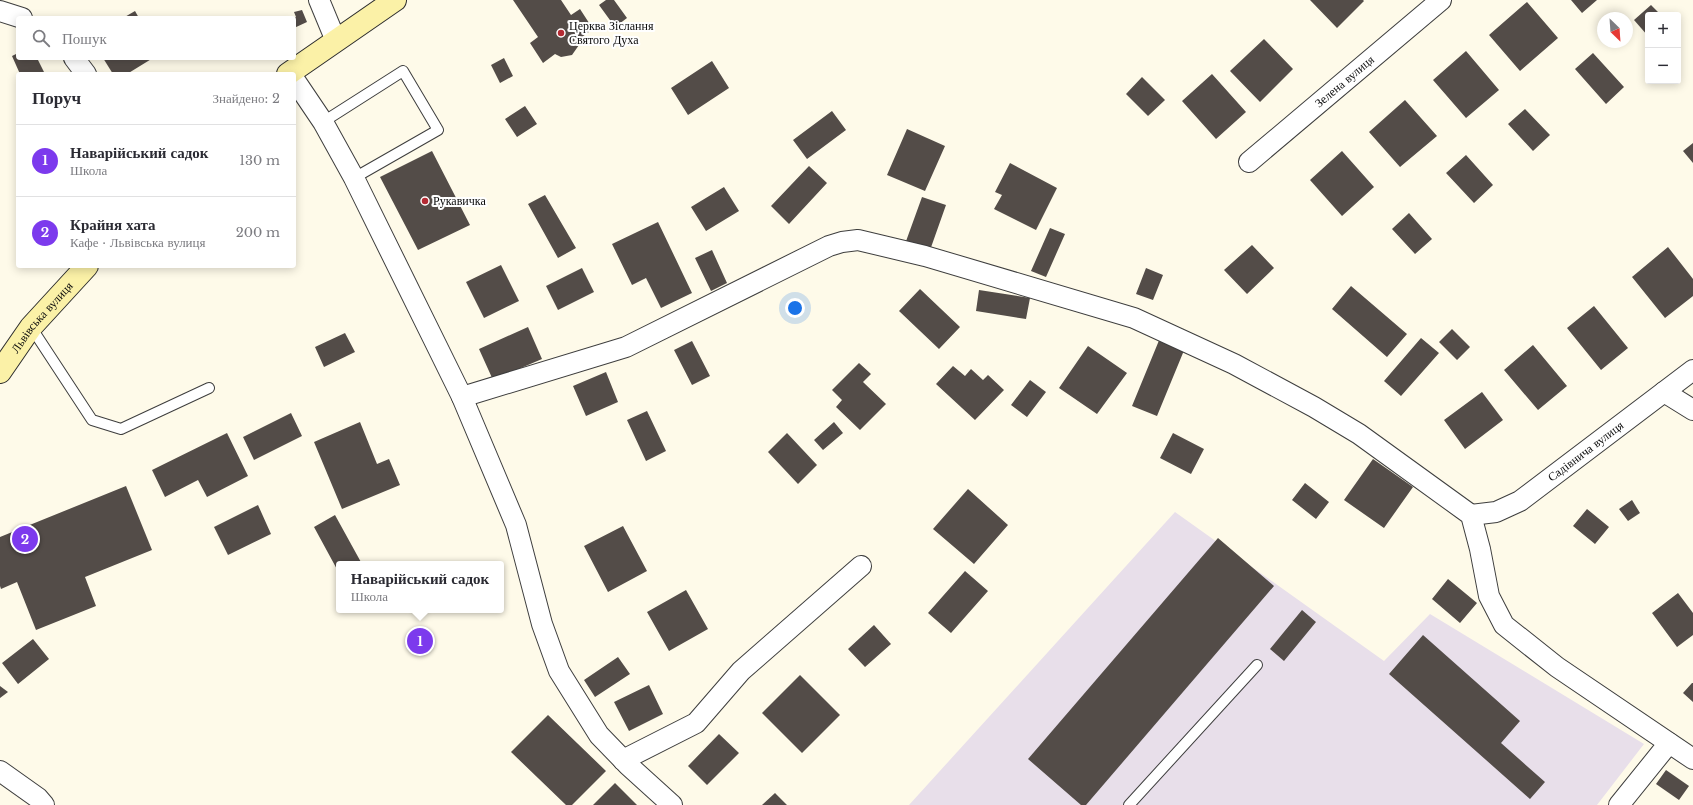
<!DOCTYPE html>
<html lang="uk">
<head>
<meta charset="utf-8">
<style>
	body { margin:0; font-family:"Libre Baskerville",serif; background:#f7f7f7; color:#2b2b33 }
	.controls { position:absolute; right:12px; top:12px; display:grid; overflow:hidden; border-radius:4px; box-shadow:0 2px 10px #0003 }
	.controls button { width:36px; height:36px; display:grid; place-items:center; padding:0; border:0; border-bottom:1px solid #e1e1e2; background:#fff; color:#2b2b33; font:20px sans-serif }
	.compass { position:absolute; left:1597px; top:12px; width:36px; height:36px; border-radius:50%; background:#fff; box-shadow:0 2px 10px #0003; rotate:155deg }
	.you { position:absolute; left:795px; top:308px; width:14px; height:14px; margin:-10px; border:3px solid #fff; border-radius:50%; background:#1a73e8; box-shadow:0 0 0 6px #1a73e833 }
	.badge { display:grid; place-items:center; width:26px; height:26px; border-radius:50%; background:#7c3aed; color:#fff; font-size:13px; font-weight:700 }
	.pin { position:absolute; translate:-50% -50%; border:2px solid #fff; box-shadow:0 1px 4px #0006 }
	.popup { position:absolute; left:336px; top:561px; width:168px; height:52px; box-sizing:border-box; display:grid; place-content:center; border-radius:4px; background:#fff; filter:drop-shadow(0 1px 3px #0005); font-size:13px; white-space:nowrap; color:#7c7c81 }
	.popup b { font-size:15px; color:#2b2b33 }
	.popup::after { content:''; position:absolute; left:50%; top:100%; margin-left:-8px; border:8px solid transparent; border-top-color:#fff }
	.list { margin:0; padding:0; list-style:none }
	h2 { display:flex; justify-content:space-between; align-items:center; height:52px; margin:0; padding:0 16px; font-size:17px }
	h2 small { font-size:13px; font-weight:400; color:#7c7c81 }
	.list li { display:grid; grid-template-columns:26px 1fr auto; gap:12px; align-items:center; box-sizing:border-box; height:72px; padding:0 16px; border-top:1px solid #e1e1e2 }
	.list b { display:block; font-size:15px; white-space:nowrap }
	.list p { margin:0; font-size:13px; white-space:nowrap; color:#7c7c81 }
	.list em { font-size:13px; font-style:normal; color:#7c7c81 }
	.icon { flex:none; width:22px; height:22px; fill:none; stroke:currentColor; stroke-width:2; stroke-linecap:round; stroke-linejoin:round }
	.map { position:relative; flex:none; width:1693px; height:805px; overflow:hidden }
	.search { position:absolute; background:#fff; box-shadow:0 2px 10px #0003; left:16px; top:16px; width:280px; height:44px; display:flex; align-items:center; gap:10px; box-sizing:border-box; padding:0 14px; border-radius:4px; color:#7c7c81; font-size:15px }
	.panel { position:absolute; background:#fff; box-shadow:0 2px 10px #0003; left:16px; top:72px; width:280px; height:196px; border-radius:4px }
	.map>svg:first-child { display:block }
</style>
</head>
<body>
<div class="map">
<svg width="1693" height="805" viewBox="0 0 1693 805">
	<rect width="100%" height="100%" fill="#fefae9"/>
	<path fill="#e8dfea" d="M 1175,512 L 1384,661 L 1430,614 L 1644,744 L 1597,805 L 909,805 Z"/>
	<path fill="#534c48" d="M 513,0 L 561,0 L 571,15 L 580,9 L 593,29 L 579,39 L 579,45 L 572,55 L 561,57 L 555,54 L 543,63 L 530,43 L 538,37 Z
		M 606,0 L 614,0 L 627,18 L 615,27 L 599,5 Z
		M 1310,0 L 1363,0 L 1364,1 L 1337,28 Z
		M 1571,0 L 1597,0 L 1582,13 Z
		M 1527,2 L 1558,38 L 1520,71 L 1489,35 Z
		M 1651,5 L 1661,15 L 1648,15 L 1648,36 L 1634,20 Z
		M 302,10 L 307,22 L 294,28 L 294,18 L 296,17 L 294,12 Z
		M 135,11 L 139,18 L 123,18 Z
		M 1264,39 L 1293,69 L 1260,102 L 1230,71 Z
		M 1466,51 L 1499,90 L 1466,118 L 1433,80 Z
		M 18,53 L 18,58 L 37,58 L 45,74 L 20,74 L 12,56 Z
		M 1593,53 L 1624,87 L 1606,104 L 1575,69 Z
		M 103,58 L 153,58 L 127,74 L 113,74 Z
		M 504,58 L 513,76 L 500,83 L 491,65 Z
		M 712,61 L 729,88 L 688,115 L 671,88 Z
		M 1212,74 L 1246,112 L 1216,139 L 1182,101 Z
		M 1142,77 L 1165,100 L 1148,116 L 1126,94 Z
		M 1405,100 L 1437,136 L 1400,167 L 1369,132 Z
		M 525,106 L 537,124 L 517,137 L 505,119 Z
		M 1525,109 L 1550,135 L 1533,151 L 1508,124 Z
		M 832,111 L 846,130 L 807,159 L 793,140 Z
		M 907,129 L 945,146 L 925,191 L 887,175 Z
		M 1693,143 L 1693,163 L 1683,151 Z
		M 432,151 L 470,225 L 418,250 L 380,177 Z
		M 1342,151 L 1374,187 L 1342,216 L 1310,180 Z
		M 1466,155 L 1493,185 L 1474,203 L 1446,173 Z
		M 1010,163 L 1057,188 L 1036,230 L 994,209 L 1002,195 L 995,192 Z
		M 809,166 L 827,183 L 789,224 L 771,206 Z
		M 724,187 L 739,211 L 706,231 L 691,207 Z
		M 545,195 L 576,248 L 558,258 L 528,204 Z
		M 922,197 L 946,205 L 929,253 L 905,244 Z
		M 1409,213 L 1432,239 L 1415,254 L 1392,229 Z
		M 658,222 L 692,293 L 661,308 L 646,278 L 632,285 L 612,244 Z
		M 1050,228 L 1065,234 L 1046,277 L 1031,271 Z
		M 1252,245 L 1274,268 L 1247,294 L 1224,270 Z
		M 1668,247 L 1693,279 L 1693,296 L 1665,318 L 1632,277 Z
		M 712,250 L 727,283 L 711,291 L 695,258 Z
		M 501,265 L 519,301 L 484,318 L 466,282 Z
		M 582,268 L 594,292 L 558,310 L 546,286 Z
		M 1146,268 L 1163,275 L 1153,300 L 1136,294 Z
		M 1351,286 L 1407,334 L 1387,357 L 1332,309 Z
		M 920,289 L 960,327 L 939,349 L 899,311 Z
		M 979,290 L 1030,298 L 1026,319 L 976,311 Z
		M 1594,306 L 1628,348 L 1601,370 L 1567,328 Z
		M 528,327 L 542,359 L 493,380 L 479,349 Z
		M 1452,329 L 1470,347 L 1457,360 L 1439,342 Z
		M 345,333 L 355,352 L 324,367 L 315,347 Z
		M 1160,338 L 1185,348 L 1157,416 L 1132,406 Z
		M 1421,338 L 1439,353 L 1401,396 L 1384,381 Z
		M 692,341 L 710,376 L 692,385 L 674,350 Z
		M 1533,345 L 1567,386 L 1538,410 L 1504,370 Z
		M 1088,346 L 1127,373 L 1097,414 L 1059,388 Z
		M 859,363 L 871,374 L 863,382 L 886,404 L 860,430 L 836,407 L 842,400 L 832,390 Z
		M 953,366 L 965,376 L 971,369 L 983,380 L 988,375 L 1004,390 L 975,420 L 936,384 Z
		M 606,372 L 618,402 L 586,416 L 573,386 Z
		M 1030,380 L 1046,392 L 1027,417 L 1011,405 Z
		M 1482,392 L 1503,420 L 1465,449 L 1444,420 Z
		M 647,411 L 666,451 L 646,461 L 627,420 Z
		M 291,413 L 302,436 L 254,460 L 243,437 Z
		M 360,422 L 377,464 L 389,459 L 400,485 L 342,509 L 314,442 Z
		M 834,422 L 843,433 L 823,450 L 814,440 Z
		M 227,433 L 248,476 L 207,497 L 198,480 L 165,497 L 152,470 Z
		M 787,433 L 817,465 L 798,484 L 768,452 Z
		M 1173,433 L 1204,449 L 1191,474 L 1160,458 Z
		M 1373,459 L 1413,487 L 1384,528 L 1344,500 Z
		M 1305,483 L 1329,502 L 1316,519 L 1292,500 Z
		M 126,486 L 152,550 L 85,577 L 96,606 L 36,630 L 17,582 L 1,589 L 0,586 L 0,537 Z
		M 968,489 L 1008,525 L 974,564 L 933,529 Z
		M 1632,500 L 1640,513 L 1628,521 L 1619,509 Z
		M 258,505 L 271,534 L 228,555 L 214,527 Z
		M 1587,509 L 1609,527 L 1595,544 L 1573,526 Z
		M 335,515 L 362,564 L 339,564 L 339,573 L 314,527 Z
		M 623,526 L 647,571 L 608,592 L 584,546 Z
		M 1218,538 L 1274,586 L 1086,805 L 1081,805 L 1028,759 Z
		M 965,571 L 988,591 L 951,633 L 928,613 Z
		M 1448,579 L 1477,603 L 1460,623 L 1432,599 Z
		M 686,590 L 708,629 L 669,651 L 647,612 Z
		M 1678,593 L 1693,613 L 1693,635 L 1677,647 L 1652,613 Z
		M 1302,610 L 1316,622 L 1284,661 L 1270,649 Z
		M 874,625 L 891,644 L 865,667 L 848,649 Z
		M 1423,635 L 1520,721 L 1501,743 L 1545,782 L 1530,799 L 1389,674 Z
		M 33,639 L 49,659 L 18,684 L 2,663 Z
		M 618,657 L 630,674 L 595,697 L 584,680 Z
		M 800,675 L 840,715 L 802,753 L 762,713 Z
		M 1692,683 L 1693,683 L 1693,702 L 1683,693 Z
		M 649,685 L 663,714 L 629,731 L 614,702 Z
		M 0,686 L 8,692 L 0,698 Z
		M 548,715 L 606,771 L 572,805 L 566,805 L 511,752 Z
		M 719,734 L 739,753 L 707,785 L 688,766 Z
		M 1666,770 L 1689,786 L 1679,800 L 1656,784 Z
		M 615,783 L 637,805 L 593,805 Z
		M 775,793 L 787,805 L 762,805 Z"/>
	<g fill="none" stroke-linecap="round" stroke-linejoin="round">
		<g stroke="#3e3e3e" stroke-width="12">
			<path id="lane" d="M 323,122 L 403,71 L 438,130 L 354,178
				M 31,327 L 92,420 L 121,429 L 209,388
				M 1129,805 L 1257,665"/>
		</g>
		<g stroke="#3e3e3e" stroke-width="22">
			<g id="street">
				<path d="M 319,0 L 336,41"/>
				<path d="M 0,11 L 22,18"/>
				<path d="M 74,58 L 86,74"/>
				<path d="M 294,79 L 323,122 L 354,178 L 462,397 L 516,525 L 542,624 L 559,671 L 599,735 L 628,765 L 672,805"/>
				<path id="s1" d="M 1249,162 L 1441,0"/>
				<path d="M 1664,392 L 1693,410"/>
				<path d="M 462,397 L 626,347 L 829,246 L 842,242 L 858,240 L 925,256 L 1134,318 L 1234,364 L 1314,407 L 1359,434 L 1471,515 L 1480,549 L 1489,596 L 1504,625 L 1557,667 L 1693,759"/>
				<path id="s2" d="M 1471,515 L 1496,512 L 1520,501 L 1693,370"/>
				<path d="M 623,760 L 696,723 L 741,671 L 861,566"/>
				<path d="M 0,771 L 38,798 L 44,805"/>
				<path d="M 1619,805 L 1669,743"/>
			</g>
		</g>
		<g stroke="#2d2d2d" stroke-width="24">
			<g id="secondary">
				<path d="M 288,74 L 395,0"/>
				<path id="s3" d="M 0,372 L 31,327 L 87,266"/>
			</g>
		</g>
		<use href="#lane" stroke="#fff" stroke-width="10"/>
		<use href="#street" stroke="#fff" stroke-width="20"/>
		<use href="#secondary" stroke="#fbf1a7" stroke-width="22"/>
	</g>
	<g fill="#b32a33" stroke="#fff" stroke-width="1.5">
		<circle cx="561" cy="33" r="4"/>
		<circle cx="425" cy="201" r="4"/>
	</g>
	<g text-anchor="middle" stroke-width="4" stroke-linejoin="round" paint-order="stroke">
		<g font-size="12" fill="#0b0b0b" stroke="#fff" text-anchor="start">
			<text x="569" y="30">Церква Зіслання<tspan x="569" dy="14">Святого Духа</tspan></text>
			<text x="433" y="205">Рукавичка</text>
		</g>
		<g font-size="12" fill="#0b0b0b" stroke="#fff">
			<text dy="4" stroke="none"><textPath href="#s1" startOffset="125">Зелена вулиця</textPath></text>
			<text dy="4" stroke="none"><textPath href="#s3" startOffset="69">Львівська вулиця</textPath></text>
			<text dy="4" stroke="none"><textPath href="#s2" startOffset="134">Садівнича вулиця</textPath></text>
		</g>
	</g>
</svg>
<div class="controls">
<button>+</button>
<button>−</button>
</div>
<svg class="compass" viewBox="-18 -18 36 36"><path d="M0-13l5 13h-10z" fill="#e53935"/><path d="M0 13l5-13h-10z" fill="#7c7c81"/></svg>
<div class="you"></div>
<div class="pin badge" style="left:420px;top:641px">1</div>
<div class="popup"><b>Наварійський садок</b>Школа</div>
<div class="pin badge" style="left:25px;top:539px">2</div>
<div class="search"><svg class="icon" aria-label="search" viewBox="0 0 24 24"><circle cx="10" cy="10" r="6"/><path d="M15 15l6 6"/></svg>Пошук</div>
<section class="panel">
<h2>Поруч<small>Знайдено: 2</small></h2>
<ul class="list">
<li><span class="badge">1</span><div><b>Наварійський садок</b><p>Школа</p></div><em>130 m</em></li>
<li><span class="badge">2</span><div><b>Крайня хата</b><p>Кафе · Львівська вулиця</p></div><em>200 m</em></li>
</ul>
</section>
</div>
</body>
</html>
